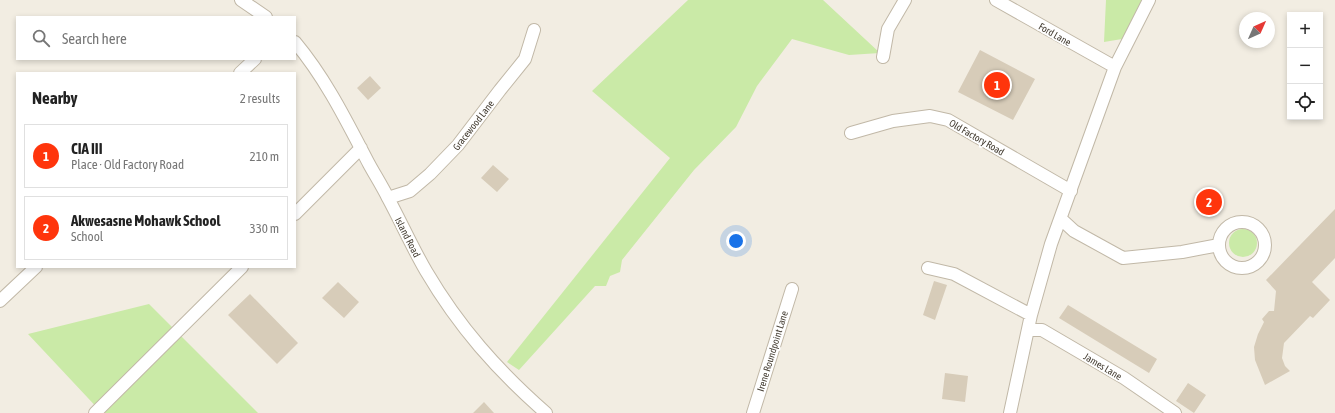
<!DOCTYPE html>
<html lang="en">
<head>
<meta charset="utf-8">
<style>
	body { margin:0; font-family:"Asap Condensed",sans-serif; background:#f6f6f6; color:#222 }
	.controls { position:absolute; right:12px; top:12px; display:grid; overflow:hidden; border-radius:0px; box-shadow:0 2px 6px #0003 }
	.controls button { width:36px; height:36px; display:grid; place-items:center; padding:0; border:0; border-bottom:1px solid #e0e0e0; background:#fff; color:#222; font:20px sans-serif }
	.compass { position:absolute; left:1239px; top:12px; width:36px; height:36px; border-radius:50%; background:#fff; box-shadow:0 2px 6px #0003; rotate:45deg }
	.you { position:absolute; left:736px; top:241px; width:14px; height:14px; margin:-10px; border:3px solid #fff; border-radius:50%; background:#1a73e8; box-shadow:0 0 0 6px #1a73e833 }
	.badge { display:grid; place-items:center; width:26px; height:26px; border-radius:50%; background:#ff350c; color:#fff; font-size:13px; font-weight:700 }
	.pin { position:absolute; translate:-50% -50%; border:2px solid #fff; box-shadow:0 1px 4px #0006 }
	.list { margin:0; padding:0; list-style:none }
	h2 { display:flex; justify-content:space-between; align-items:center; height:52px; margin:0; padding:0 16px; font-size:17px }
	h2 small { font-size:13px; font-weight:400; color:#767676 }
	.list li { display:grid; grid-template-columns:26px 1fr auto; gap:12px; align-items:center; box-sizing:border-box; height:64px; margin:0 8px 8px; padding:0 8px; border:1px solid #e0e0e0; border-radius:0px }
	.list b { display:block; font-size:15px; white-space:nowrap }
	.list p { margin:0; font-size:13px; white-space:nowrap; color:#767676 }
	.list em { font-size:13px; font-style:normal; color:#767676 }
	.icon { flex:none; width:22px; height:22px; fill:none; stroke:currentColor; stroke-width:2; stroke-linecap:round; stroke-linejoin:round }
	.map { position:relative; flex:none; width:1335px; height:413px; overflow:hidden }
	.search { position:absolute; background:#fff; box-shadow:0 2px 6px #0003; left:16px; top:16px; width:280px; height:44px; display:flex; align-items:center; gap:10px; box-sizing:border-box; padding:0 14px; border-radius:0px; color:#767676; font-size:15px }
	.panel { position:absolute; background:#fff; box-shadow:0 2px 6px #0003; left:16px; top:72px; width:280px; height:196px; border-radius:0px }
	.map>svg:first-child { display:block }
</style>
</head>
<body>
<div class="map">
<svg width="1335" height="413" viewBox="0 0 1335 413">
	<rect width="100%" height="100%" fill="#f2ede2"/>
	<path fill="#caeaa7" d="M 688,0 L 823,0 L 880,53 L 849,55 L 792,39 L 757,86 L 736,127 L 694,170 L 622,260 L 620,272 L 610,276 L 606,286 L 595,286 L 519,370 L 507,362 L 670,158 L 592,91 Z
		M 1106,0 L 1149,0 L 1143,11 L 1122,39 L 1104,42 Z
		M1229 243a14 14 0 1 1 28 0a14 14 0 1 1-28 0Z
		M 149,304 L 258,413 L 102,413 L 28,334 Z"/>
	<path fill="#d7ccb9" d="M 980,50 L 1035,79 L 1013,120 L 958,92 Z
		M 370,76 L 381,88 L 368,100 L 357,88 Z
		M 493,165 L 509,179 L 497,192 L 481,178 Z
		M 1335,209 L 1335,258 L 1312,282 L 1330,300 L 1313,318 L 1310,316 L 1284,343 L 1282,358 L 1285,366 L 1290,371 L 1265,385 L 1255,360 L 1254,347 L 1258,334 L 1264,322 L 1262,319 L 1269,311 L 1274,311 L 1276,291 L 1266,280 Z
		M 934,281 L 947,285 L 935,320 L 923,315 Z
		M 338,282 L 359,302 L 344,318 L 322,298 Z
		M 250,294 L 298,343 L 277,364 L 228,315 Z
		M 1068,305 L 1157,359 L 1149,373 L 1059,318 Z
		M 945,373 L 968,376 L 965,402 L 942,399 Z
		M 1188,383 L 1206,395 L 1194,413 L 1176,401 Z
		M 484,402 L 494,413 L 473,413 Z"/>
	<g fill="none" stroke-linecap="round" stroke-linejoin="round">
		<g stroke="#c1b8a7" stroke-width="14">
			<path id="minor" d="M 241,0 L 266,17
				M 996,0 L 1115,67
				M 295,42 C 326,79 347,122 369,164 C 375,175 382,186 388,198 C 401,222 412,247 426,271 C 459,327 497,370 546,413
				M 883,57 L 888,29 L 905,0
				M 240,73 L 255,59
				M 851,133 L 893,121 L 930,116 L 948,120 L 1071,191
				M 388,198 L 410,191 L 430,174 L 458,145 L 500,90 L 525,59 L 534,30
				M 295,214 L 361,148
				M 1061,219 L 1074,231 L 1123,258 L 1182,252 L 1219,245
				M1219 245a23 23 0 1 1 46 0a23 23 0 1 1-46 0Z
				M 928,268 L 954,274 L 1031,315
				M 0,301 L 36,267
				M 1028,330 L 1042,330 L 1124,378 L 1175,413
				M 95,413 L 242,267
				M 753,413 L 792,289
				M 1010,413 L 1031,315 L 1051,244 L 1115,67 L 1149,0"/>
		</g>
		<use href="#minor" stroke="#fff" stroke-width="12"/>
	</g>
	<g text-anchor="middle" stroke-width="3.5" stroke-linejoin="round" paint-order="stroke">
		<g font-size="10" fill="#443d32" stroke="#fff">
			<text transform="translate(1055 34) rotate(30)" y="4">Ford Lane</text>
			<text transform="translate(473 125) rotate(-52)" y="4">Gracewood Lane</text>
			<text transform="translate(977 137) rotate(30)" y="4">Old Factory Road</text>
			<text transform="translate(408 237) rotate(63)" y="4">Island Road</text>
			<text transform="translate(772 351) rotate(-73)" y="4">Irene Roundpoint Lane</text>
			<text transform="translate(1103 366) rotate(31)" y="4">James Lane</text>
		</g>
	</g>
</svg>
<div class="controls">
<button>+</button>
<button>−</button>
<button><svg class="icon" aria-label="locate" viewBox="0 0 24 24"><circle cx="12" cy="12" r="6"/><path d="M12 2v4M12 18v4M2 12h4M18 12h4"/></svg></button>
</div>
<svg class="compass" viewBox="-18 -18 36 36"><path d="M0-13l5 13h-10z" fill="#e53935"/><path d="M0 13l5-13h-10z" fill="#767676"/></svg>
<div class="you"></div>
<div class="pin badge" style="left:997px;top:85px">1</div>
<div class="pin badge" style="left:1209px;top:202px">2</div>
<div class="search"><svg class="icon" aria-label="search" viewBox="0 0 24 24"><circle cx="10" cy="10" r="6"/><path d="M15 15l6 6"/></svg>Search here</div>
<section class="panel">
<h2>Nearby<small>2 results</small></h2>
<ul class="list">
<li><span class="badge">1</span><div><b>CIA III</b><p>Place · Old Factory Road</p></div><em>210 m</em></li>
<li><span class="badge">2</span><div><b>Akwesasne Mohawk School</b><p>School</p></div><em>330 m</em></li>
</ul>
</section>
</div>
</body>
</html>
